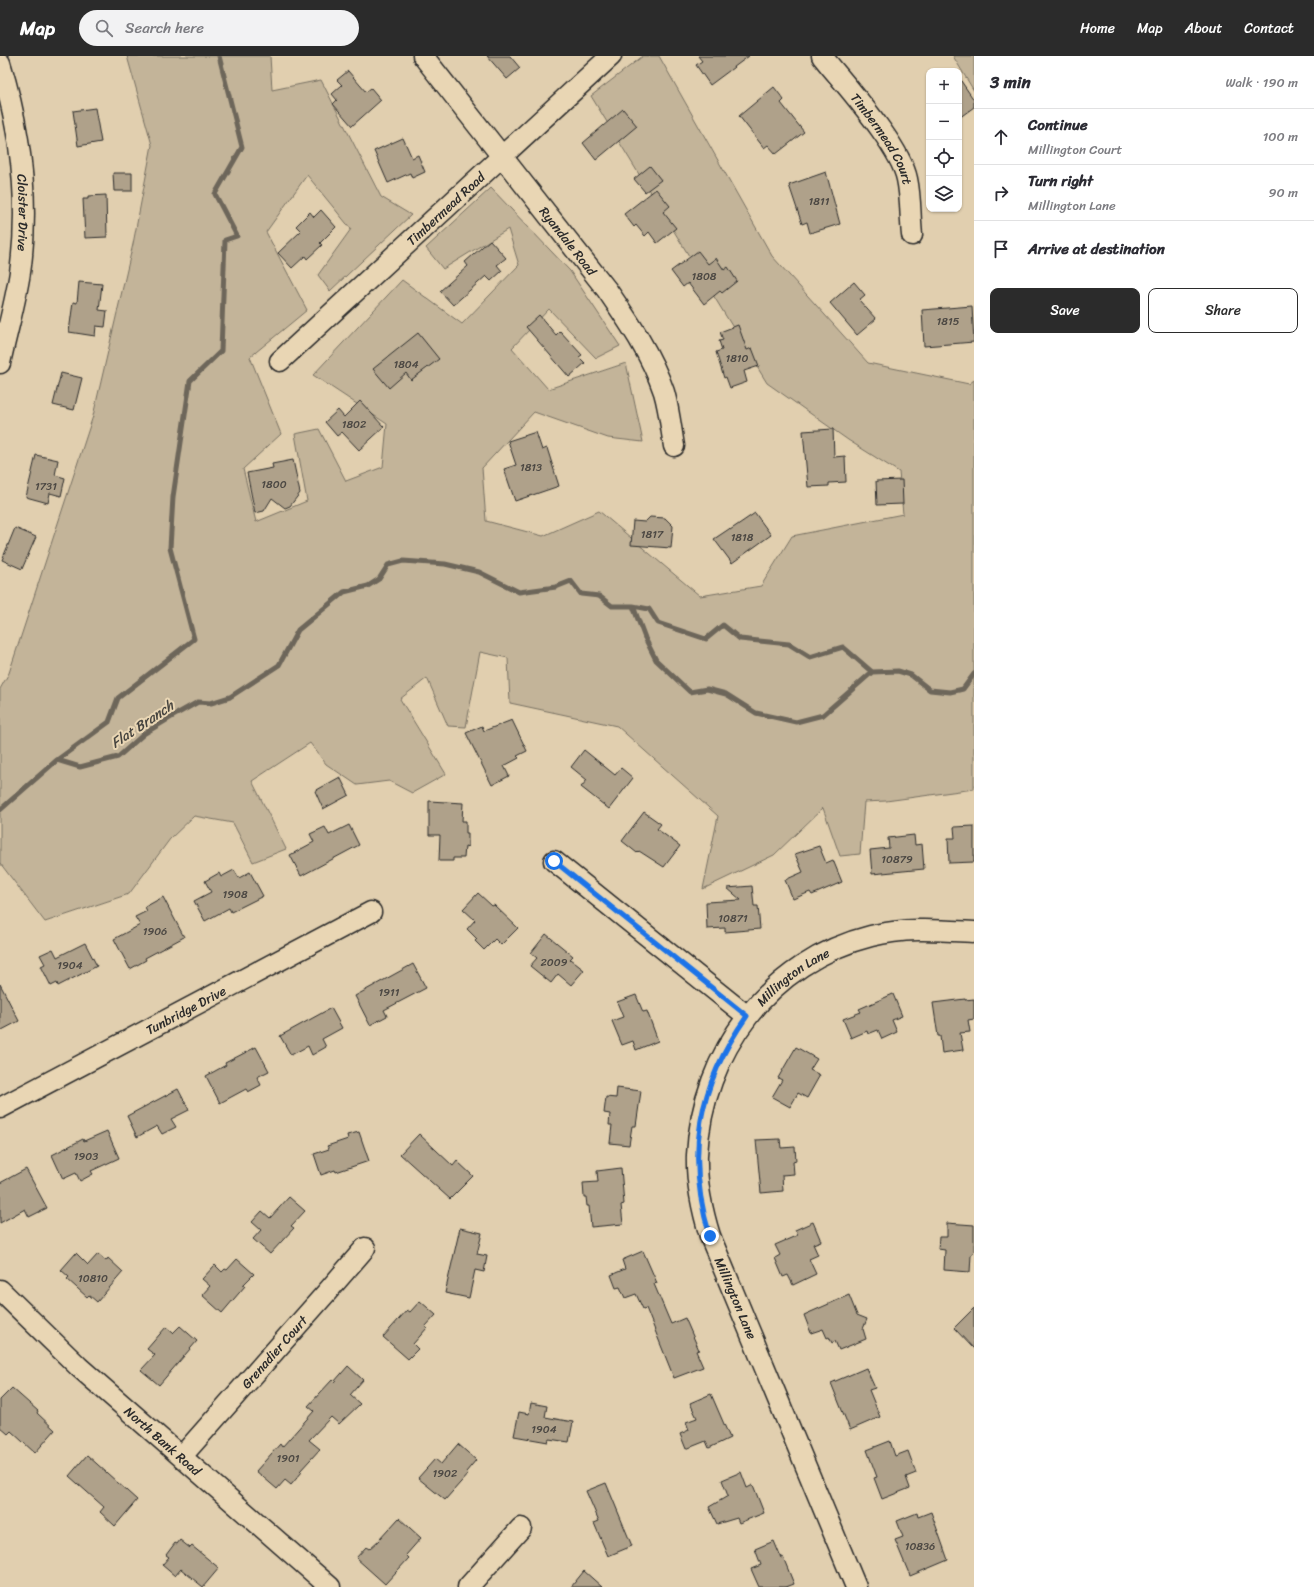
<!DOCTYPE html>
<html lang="en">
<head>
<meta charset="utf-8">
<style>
	body { margin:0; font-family:Sriracha,sans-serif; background:#f2f2f3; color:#2b2b33 }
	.controls { position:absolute; right:12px; top:12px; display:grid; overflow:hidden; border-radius:8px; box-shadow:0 1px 3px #0004 }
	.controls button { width:36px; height:36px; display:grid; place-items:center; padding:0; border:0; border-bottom:1px solid #e1e1e2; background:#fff; color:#2b2b33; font:20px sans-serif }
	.stop { position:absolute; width:12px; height:12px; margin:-9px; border:3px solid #1a73e8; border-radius:50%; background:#fff }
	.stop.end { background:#1a73e8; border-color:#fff; box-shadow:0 1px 4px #0008 }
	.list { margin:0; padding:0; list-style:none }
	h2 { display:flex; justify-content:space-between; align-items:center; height:52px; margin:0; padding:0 16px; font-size:17px }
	h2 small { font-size:13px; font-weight:400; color:#7c7c81 }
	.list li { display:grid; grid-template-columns:26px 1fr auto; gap:12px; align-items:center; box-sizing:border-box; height:56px; padding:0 16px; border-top:1px solid #e1e1e2 }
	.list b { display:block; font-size:15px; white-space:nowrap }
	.list p { margin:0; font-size:13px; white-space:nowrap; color:#7c7c81 }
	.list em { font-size:13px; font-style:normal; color:#7c7c81 }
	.actions { display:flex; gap:8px; padding:12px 16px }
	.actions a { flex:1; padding:9px 0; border:1px solid #2b2b2b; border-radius:8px; text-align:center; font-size:14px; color:#2b2b2b }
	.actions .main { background:#2b2b2b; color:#fff }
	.icon { flex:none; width:22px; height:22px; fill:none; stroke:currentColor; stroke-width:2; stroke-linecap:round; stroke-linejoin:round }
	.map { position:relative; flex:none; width:974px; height:1531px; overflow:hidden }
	header { display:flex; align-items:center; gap:24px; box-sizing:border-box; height:56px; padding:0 20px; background:#2b2b2b; color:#fff }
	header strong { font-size:19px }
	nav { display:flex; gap:22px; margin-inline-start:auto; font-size:14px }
	.search { width:280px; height:36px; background:#f2f2f3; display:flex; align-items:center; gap:10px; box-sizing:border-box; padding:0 14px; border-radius:22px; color:#7c7c81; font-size:15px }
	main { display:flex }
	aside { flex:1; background:#fff }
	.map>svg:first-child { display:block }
</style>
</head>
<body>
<header>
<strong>Map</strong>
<div class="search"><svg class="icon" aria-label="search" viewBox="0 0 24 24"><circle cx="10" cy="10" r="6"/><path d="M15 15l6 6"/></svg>Search here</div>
<nav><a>Home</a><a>Map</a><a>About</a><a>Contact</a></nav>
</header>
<main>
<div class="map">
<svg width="974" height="1531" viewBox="0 0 974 1531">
	<rect width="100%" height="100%" fill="#e1cfaf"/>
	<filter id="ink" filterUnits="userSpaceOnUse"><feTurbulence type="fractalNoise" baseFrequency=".025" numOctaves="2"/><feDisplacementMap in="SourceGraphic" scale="8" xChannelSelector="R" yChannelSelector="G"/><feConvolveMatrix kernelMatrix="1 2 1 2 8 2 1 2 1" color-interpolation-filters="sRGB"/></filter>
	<g filter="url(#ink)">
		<path fill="#c3b499" stroke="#777062" d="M 127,0 L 270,0 L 272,34 L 321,24 L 381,141 L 411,159 L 330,235 L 318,219 L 351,173 L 307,119 L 266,176 L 307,254 L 250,301 L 281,378 L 243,413 L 256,466 L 307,445 L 295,378 L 319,373 L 346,425 L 383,411 L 387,368 L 313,319 L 402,224 L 462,268 L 519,209 L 508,173 L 443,213 L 426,192 L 491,132 L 570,215 L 620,290 L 596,302 L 549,253 L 512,292 L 548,333 L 626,307 L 643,386 L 608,382 L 534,356 L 482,412 L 486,465 L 543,480 L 599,455 L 700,540 L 761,530 L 792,480 L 903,458 L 899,416 L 848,384 L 767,327 L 591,40 L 643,0 L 659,0 L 772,200 L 868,307 L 969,328 L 974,324 L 974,733 L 886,745 L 864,746 L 860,798 L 840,800 L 823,752 L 774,799 L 703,833 L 718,760 L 617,670 L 510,647 L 508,602 L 480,596 L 466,671 L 448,670 L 427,622 L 400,643 L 446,718 L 412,737 L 389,725 L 357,729 L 326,708 L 310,687 L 252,725 L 286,793 L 253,806 L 233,767 L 194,760 L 170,783 L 129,838 L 45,866 L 0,807 L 0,633 L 9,617 L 93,360 L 133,188 L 152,89 Z
			M 953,0 L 974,0 L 974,35 Z"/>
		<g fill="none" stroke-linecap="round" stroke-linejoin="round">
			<path stroke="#6d665a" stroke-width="5" d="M 633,550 L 649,553 L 658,567 L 706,583 L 723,569 L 740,583 L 789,588 L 810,601 L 843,591 L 872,616
				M 57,704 L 109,666 L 118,642 L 194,583 L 170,492 L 173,441 L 190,325 L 221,295 L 225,184 L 237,180 L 215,138 L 242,91 L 219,0
				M 0,754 L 57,704 L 80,711 L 118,701 L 145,677 L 173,660 L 198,646 L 211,647 L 230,641 L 279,609 L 298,574 L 344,536 L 368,530 L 379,523 L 388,509 L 403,505 L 445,508 L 479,516 L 519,536 L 556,531 L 571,525 L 581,538 L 599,540 L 612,550 L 633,550 L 645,582 L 656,604 L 690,636 L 707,633 L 726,638 L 756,657 L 796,666 L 823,659 L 872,616 L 898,615 L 911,619 L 930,634 L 950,636 L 963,633 L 974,618"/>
		</g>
		<path fill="#afa18a" stroke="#2b2b2b" d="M 487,0 L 510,0 L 520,12 L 507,23 Z
			M 698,0 L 749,0 L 710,29 L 696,9 L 702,5 Z
			M 348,15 L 366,36 L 371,32 L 381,44 L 352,70 L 333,48 L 337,44 L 332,38 L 342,29 L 337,24 Z
			M 959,22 L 974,44 L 974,51 L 959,62 Z
			M 774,31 L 784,44 L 781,47 L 804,76 L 776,98 L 768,89 L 764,92 L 739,60 Z
			M 95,52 L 101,86 L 78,90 L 73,55 Z
			M 623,53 L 637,70 L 596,104 L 583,87 Z
			M 403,82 L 412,102 L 418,99 L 425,116 L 412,122 L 410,117 L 388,127 L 374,95 Z
			M 650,110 L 661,124 L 645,136 L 634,123 Z
			M 826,116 L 840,168 L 810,177 L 807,166 L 802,168 L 789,129 Z
			M 113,117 L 132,117 L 132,135 L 114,135 Z
			M 656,133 L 670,150 L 663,156 L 676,172 L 657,187 L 649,176 L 645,180 L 636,169 L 634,171 L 624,158 Z
			M 106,139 L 107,181 L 85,182 L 83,143 L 88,143 L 88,140 Z
			M 321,154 L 336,171 L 320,187 L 322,189 L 307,203 L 305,200 L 292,212 L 278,197 L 301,175 L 296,170 L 310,156 L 314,161 Z
			M 490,184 L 506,202 L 497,209 L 502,215 L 491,225 L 486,220 L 453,249 L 440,235 L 468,210 L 465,206 Z
			M 698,195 L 708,208 L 716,202 L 724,214 L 728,211 L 737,225 L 722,237 L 720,235 L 704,248 L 688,227 L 683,231 L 671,215 Z
			M 79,226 L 102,228 L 99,254 L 107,255 L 105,271 L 96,270 L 95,280 L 69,276 L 73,246 L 77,247 Z
			M 854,226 L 865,239 L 859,244 L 876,263 L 857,279 L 830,247 Z
			M 972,250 L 974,286 L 924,290 L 922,254 Z
			M 539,259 L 556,279 L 560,275 L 582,299 L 579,301 L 585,307 L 569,321 L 526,271 Z
			M 738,269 L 747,294 L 752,292 L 759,310 L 744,315 L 747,326 L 730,332 L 726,321 L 724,322 L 716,296 L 722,294 L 719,285 L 723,284 L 720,276 Z
			M 418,277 L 439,303 L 411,324 L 406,317 L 389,332 L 373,313 Z
			M 61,317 L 82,322 L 74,354 L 53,349 Z
			M 360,345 L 384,371 L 359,394 L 342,376 L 337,380 L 325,366 L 338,354 L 344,361 Z
			M 833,373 L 834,401 L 845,400 L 846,426 L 829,427 L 829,430 L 808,431 L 803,375 Z
			M 536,376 L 542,394 L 547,392 L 559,430 L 515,445 L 504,413 L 516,409 L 508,385 Z
			M 36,399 L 58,404 L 55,419 L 65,422 L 61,440 L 50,437 L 48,447 L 26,441 Z
			M 293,404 L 300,437 L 290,450 L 285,452 L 272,442 L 264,455 L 255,457 L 247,417 L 273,412 L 272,408 Z
			M 902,424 L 903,448 L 877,449 L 876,425 Z
			M 755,457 L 771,479 L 732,507 L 714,483 L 729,473 L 730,474 Z
			M 650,461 L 665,462 L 673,470 L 671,492 L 631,489 L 633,465 L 645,466 Z
			M 15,472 L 36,481 L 22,513 L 2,504 Z
			M 512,664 L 527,695 L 517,700 L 519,702 L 504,710 L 509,720 L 492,729 L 466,677 L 482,670 L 484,675 Z
			M 584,694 L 615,719 L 621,712 L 633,722 L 609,753 L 581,731 L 587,724 L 571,711 Z
			M 340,721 L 349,739 L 323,753 L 315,735 Z
			M 429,745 L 463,747 L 462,765 L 466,765 L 466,777 L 468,777 L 468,791 L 465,790 L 464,802 L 453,802 L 453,805 L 439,805 L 440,779 L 429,779 Z
			M 644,756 L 661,768 L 657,773 L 680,790 L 664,811 L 639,795 L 637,797 L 622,785 Z
			M 349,769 L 359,789 L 301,820 L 290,799 L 314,786 L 310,778 L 325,771 L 329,779 Z
			M 974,770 L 974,806 L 949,807 L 948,782 L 955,782 L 954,771 Z
			M 914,779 L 915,789 L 922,788 L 924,813 L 872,818 L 870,794 L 889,792 L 888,782 Z
			M 819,790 L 826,807 L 833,804 L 842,826 L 812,839 L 810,836 L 793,843 L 785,824 L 803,816 L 795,798 Z
			M 234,814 L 239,822 L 250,816 L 263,840 L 231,856 L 229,852 L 205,865 L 194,845 L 211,836 L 205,825 L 219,817 L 221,821 Z
			M 752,830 L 754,850 L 758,850 L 760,873 L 725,876 L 725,872 L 707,873 L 706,846 L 741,844 L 727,832 Z
			M 478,837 L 492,850 L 494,849 L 518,872 L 501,889 L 495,883 L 484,894 L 475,885 L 477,883 L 467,873 L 475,864 L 463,853 Z
			M 163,841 L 184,881 L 145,902 L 146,904 L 130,913 L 114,883 L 140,869 L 135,861 L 147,855 L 145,851 Z
			M 546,878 L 573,900 L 570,903 L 584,914 L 571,929 L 558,918 L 551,927 L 530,910 L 537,902 L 531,897 Z
			M 85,887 L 97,910 L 58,930 L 57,927 L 51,930 L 41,910 L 45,908 L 40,899 L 53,893 L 57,901 Z
			M 413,908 L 426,932 L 384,954 L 387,960 L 370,969 L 355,940 Z
			M 0,928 L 19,965 L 0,975 Z
			M 893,938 L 902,960 L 892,964 L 897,976 L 882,983 L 878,974 L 868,978 L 867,975 L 851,982 L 843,963 L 861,956 L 859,953 Z
			M 636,939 L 643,956 L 647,955 L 658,985 L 636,994 L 633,985 L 622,989 L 612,965 L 623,961 L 617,946 Z
			M 965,943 L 965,944 L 974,943 L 974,963 L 968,964 L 970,976 L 960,977 L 963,994 L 942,997 L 940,980 L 938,980 L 933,947 Z
			M 331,952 L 342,972 L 322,983 L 326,991 L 312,999 L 308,990 L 291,999 L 280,980 Z
			M 256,991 L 269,1015 L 257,1021 L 261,1029 L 248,1036 L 246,1033 L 220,1047 L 206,1020 L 226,1009 L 225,1007 Z
			M 796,991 L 817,1003 L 810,1014 L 820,1019 L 807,1042 L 798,1037 L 790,1051 L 772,1041 L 782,1024 L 778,1022 Z
			M 617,1032 L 641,1035 L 636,1070 L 632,1070 L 629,1089 L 610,1087 L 612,1069 L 609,1069 L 610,1058 L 604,1057 L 606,1041 L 616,1042 Z
			M 178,1033 L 189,1054 L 171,1063 L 176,1071 L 162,1078 L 157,1070 L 137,1081 L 127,1060 Z
			M 107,1075 L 119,1102 L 91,1115 L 93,1118 L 80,1125 L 76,1117 L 63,1123 L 52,1099 L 83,1083 L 84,1085 Z
			M 359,1076 L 369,1105 L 336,1116 L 335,1114 L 321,1119 L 314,1098 L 329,1093 L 327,1090 L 348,1083 L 347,1079 Z
			M 419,1078 L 453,1110 L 457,1105 L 473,1120 L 450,1143 L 400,1098 Z
			M 780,1083 L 781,1092 L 795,1091 L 796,1105 L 793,1106 L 794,1118 L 782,1119 L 783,1135 L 761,1137 L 756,1084 Z
			M 621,1112 L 624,1148 L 621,1149 L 623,1168 L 591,1171 L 589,1150 L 587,1150 L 586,1141 L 584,1141 L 583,1127 L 598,1126 L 597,1115 Z
			M 26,1113 L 47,1152 L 29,1161 L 25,1153 L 0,1167 L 0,1127 Z
			M 289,1141 L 305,1155 L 291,1170 L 294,1172 L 270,1198 L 253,1183 L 261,1174 L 252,1166 L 262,1155 L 270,1162 Z
			M 813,1166 L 821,1185 L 813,1188 L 818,1199 L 809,1203 L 816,1218 L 793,1229 L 788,1219 L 783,1221 L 775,1202 L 780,1199 L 775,1189 L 798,1179 L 795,1174 Z
			M 947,1167 L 974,1169 L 974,1195 L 971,1199 L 970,1216 L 944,1214 L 945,1194 L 938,1193 L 939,1181 L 947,1181 Z
			M 460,1172 L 482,1177 L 477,1198 L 487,1200 L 484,1216 L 475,1214 L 469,1242 L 445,1237 Z
			M 643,1195 L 657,1227 L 654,1228 L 671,1268 L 685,1262 L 699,1294 L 696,1295 L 703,1311 L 674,1322 L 646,1252 L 643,1253 L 636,1238 L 625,1242 L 620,1231 L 616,1232 L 611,1219 L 625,1213 L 622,1204 Z
			M 76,1197 L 88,1209 L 98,1198 L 106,1205 L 108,1202 L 123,1216 L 97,1246 L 89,1239 L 87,1241 L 67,1223 L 69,1221 L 61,1214 Z
			M 237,1203 L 254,1218 L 243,1229 L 245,1230 L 222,1257 L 202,1239 L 210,1230 L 202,1223 L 215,1209 L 222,1216 L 225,1213 L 227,1214 Z
			M 849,1239 L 857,1259 L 867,1263 L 863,1273 L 866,1283 L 839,1294 L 835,1285 L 832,1287 L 829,1281 L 827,1282 L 823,1273 L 811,1277 L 804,1259 Z
			M 420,1245 L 436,1259 L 425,1271 L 427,1272 L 413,1288 L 418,1293 L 408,1303 L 383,1281 L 407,1254 L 410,1256 Z
			M 974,1252 L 974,1293 L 954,1272 Z
			M 180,1270 L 197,1285 L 159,1329 L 141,1314 L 155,1299 L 147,1293 L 166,1271 L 173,1277 Z
			M 348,1310 L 363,1324 L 350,1339 L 360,1348 L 339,1368 L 331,1361 L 309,1384 L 320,1393 L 300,1415 L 302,1416 L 291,1429 L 285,1424 L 277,1433 L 256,1415 L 280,1388 L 282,1391 L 314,1355 L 308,1350 L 332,1324 L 334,1326 Z
			M 866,1312 L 875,1332 L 869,1334 L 880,1361 L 850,1374 L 831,1327 Z
			M 12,1332 L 38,1355 L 37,1357 L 55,1374 L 35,1397 L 11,1375 L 8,1378 L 0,1371 L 0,1344 Z
			M 711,1338 L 730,1382 L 709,1392 L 706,1385 L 686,1393 L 680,1378 L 689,1374 L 686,1366 L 697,1362 L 690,1347 Z
			M 531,1347 L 547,1350 L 545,1361 L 573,1366 L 569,1386 L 549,1383 L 548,1386 L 514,1380 L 519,1356 L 529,1358 Z
			M 890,1385 L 895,1400 L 908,1395 L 916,1417 L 906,1421 L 910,1432 L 882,1443 L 874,1422 L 877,1421 L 867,1394 Z
			M 458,1388 L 476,1404 L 466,1416 L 468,1418 L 445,1444 L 418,1422 L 435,1403 L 441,1408 Z
			M 87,1399 L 137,1444 L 115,1470 L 100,1456 L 104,1451 L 69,1420 Z
			M 741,1416 L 747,1432 L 753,1429 L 764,1457 L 739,1467 L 737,1462 L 717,1468 L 709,1451 L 728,1440 L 722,1424 Z
			M 606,1427 L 632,1490 L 608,1500 L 594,1467 L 599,1465 L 586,1435 Z
			M 931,1456 L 948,1504 L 910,1520 L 895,1484 L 903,1481 L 897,1465 L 917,1457 L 918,1461 Z
			M 399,1462 L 421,1482 L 406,1499 L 409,1502 L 385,1528 L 356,1502 L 366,1491 L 369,1493 L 379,1484 Z
			M 180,1484 L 190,1492 L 192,1490 L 219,1512 L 203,1531 L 181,1513 L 175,1520 L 162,1509 L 169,1501 L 166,1499 L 175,1487 L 177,1488 Z
			M 774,1485 L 781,1502 L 783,1501 L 794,1528 L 786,1531 L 759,1531 L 751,1513 L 761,1509 L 755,1493 Z
			M 584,1515 L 602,1531 L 571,1531 Z"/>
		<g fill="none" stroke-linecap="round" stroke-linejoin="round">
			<g stroke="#2b2b2b" stroke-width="23">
				<g id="minor">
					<path id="s1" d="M 423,0 L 607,234 C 629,266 651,298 664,336 C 669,353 671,372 674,390"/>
					<path id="s2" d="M 822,0 C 845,29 900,89 907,123 C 911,141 910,161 912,179"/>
					<path id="s3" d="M 0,7 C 20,72 29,141 21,209 C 17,242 7,274 0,307"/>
					<path id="s4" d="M 280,305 L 611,0"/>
					<path d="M 554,805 L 747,960"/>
					<path id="s5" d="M 0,1052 L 371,856"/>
					<path id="s6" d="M 0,1234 L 79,1311 L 330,1531"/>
					<path id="s7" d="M 182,1400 L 327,1236 L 365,1192"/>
					<path d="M 468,1531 L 521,1472"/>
					<path id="s8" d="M 856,1531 L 710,1180 C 702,1154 696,1127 697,1099 C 702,996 770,905 871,880 C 906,871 939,874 974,876"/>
				</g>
			</g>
			<use href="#minor" stroke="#e9d6b4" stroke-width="20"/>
		</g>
	</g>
	<g fill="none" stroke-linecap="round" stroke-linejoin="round" filter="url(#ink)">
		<path stroke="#1a73e8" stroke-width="5" d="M 554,805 L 747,960 C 698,1029 685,1099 710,1180"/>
	</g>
	<g text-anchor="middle" stroke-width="4" stroke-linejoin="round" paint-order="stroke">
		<g font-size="11" fill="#4c4843">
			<text x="819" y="149">1811</text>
			<text x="704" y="224">1808</text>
			<text x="948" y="269">1815</text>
			<text x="737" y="306">1810</text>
			<text x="406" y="312">1804</text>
			<text x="354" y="372">1802</text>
			<text x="531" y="415">1813</text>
			<text x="274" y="432">1800</text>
			<text x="46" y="434">1731</text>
			<text x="652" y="482">1817</text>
			<text x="742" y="485">1818</text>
			<text x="897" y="807">10879</text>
			<text x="235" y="842">1908</text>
			<text x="733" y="866">10871</text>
			<text x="155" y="879">1906</text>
			<text x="554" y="910">2009</text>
			<text x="70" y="913">1904</text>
			<text x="389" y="940">1911</text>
			<text x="86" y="1104">1903</text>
			<text x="93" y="1226">10810</text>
			<text x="544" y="1377">1904</text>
			<text x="288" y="1406">1901</text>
			<text x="445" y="1421">1902</text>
			<text x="920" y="1494">10836</text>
		</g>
		<g font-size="13" fill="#2b2b2b" stroke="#e9d6b4">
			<text dy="5" stroke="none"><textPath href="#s2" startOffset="103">Timbermead Court</textPath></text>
			<text dy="5" stroke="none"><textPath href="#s4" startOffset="225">Timbermead Road</textPath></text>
			<text dy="5" stroke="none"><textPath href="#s3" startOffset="152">Cloister Drive</textPath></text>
			<text dy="5" stroke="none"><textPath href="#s1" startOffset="235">Ryandale Road</textPath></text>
			<text dy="5" stroke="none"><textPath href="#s8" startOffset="673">Millington Lane</textPath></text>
			<text dy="5" stroke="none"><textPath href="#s5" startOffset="210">Tunbridge Drive</textPath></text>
			<text transform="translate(736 1242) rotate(67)" y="5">Millington Lane</text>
			<text dy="5" stroke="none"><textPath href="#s7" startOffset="139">Grenadier Court</textPath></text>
			<text dy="5" stroke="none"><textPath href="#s6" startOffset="222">North Bank Road</textPath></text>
		</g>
		<g font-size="14" font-style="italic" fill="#46443f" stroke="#e9d6b4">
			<text transform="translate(142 668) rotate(-34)" y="5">Flat Branch</text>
		</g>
	</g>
</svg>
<div class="controls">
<button>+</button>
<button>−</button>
<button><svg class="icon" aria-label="locate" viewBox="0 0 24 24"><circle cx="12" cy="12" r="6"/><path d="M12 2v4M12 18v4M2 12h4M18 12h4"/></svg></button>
<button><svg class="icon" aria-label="layers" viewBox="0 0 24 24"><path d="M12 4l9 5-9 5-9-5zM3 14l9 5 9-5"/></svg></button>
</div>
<div class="stop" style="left:554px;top:805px"></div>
<div class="stop end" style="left:710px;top:1180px"></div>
</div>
<aside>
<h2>3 min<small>Walk · 190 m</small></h2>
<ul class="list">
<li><svg class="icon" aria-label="ahead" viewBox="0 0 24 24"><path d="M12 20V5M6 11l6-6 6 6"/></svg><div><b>Continue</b><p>Millington Court</p></div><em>100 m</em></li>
<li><svg class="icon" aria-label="right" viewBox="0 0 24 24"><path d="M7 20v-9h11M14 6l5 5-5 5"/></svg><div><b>Turn right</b><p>Millington Lane</p></div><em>90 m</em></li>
<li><svg class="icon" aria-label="arrive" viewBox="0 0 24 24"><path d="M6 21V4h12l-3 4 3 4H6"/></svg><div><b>Arrive at destination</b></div></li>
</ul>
<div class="actions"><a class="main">Save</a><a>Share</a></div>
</aside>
</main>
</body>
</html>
